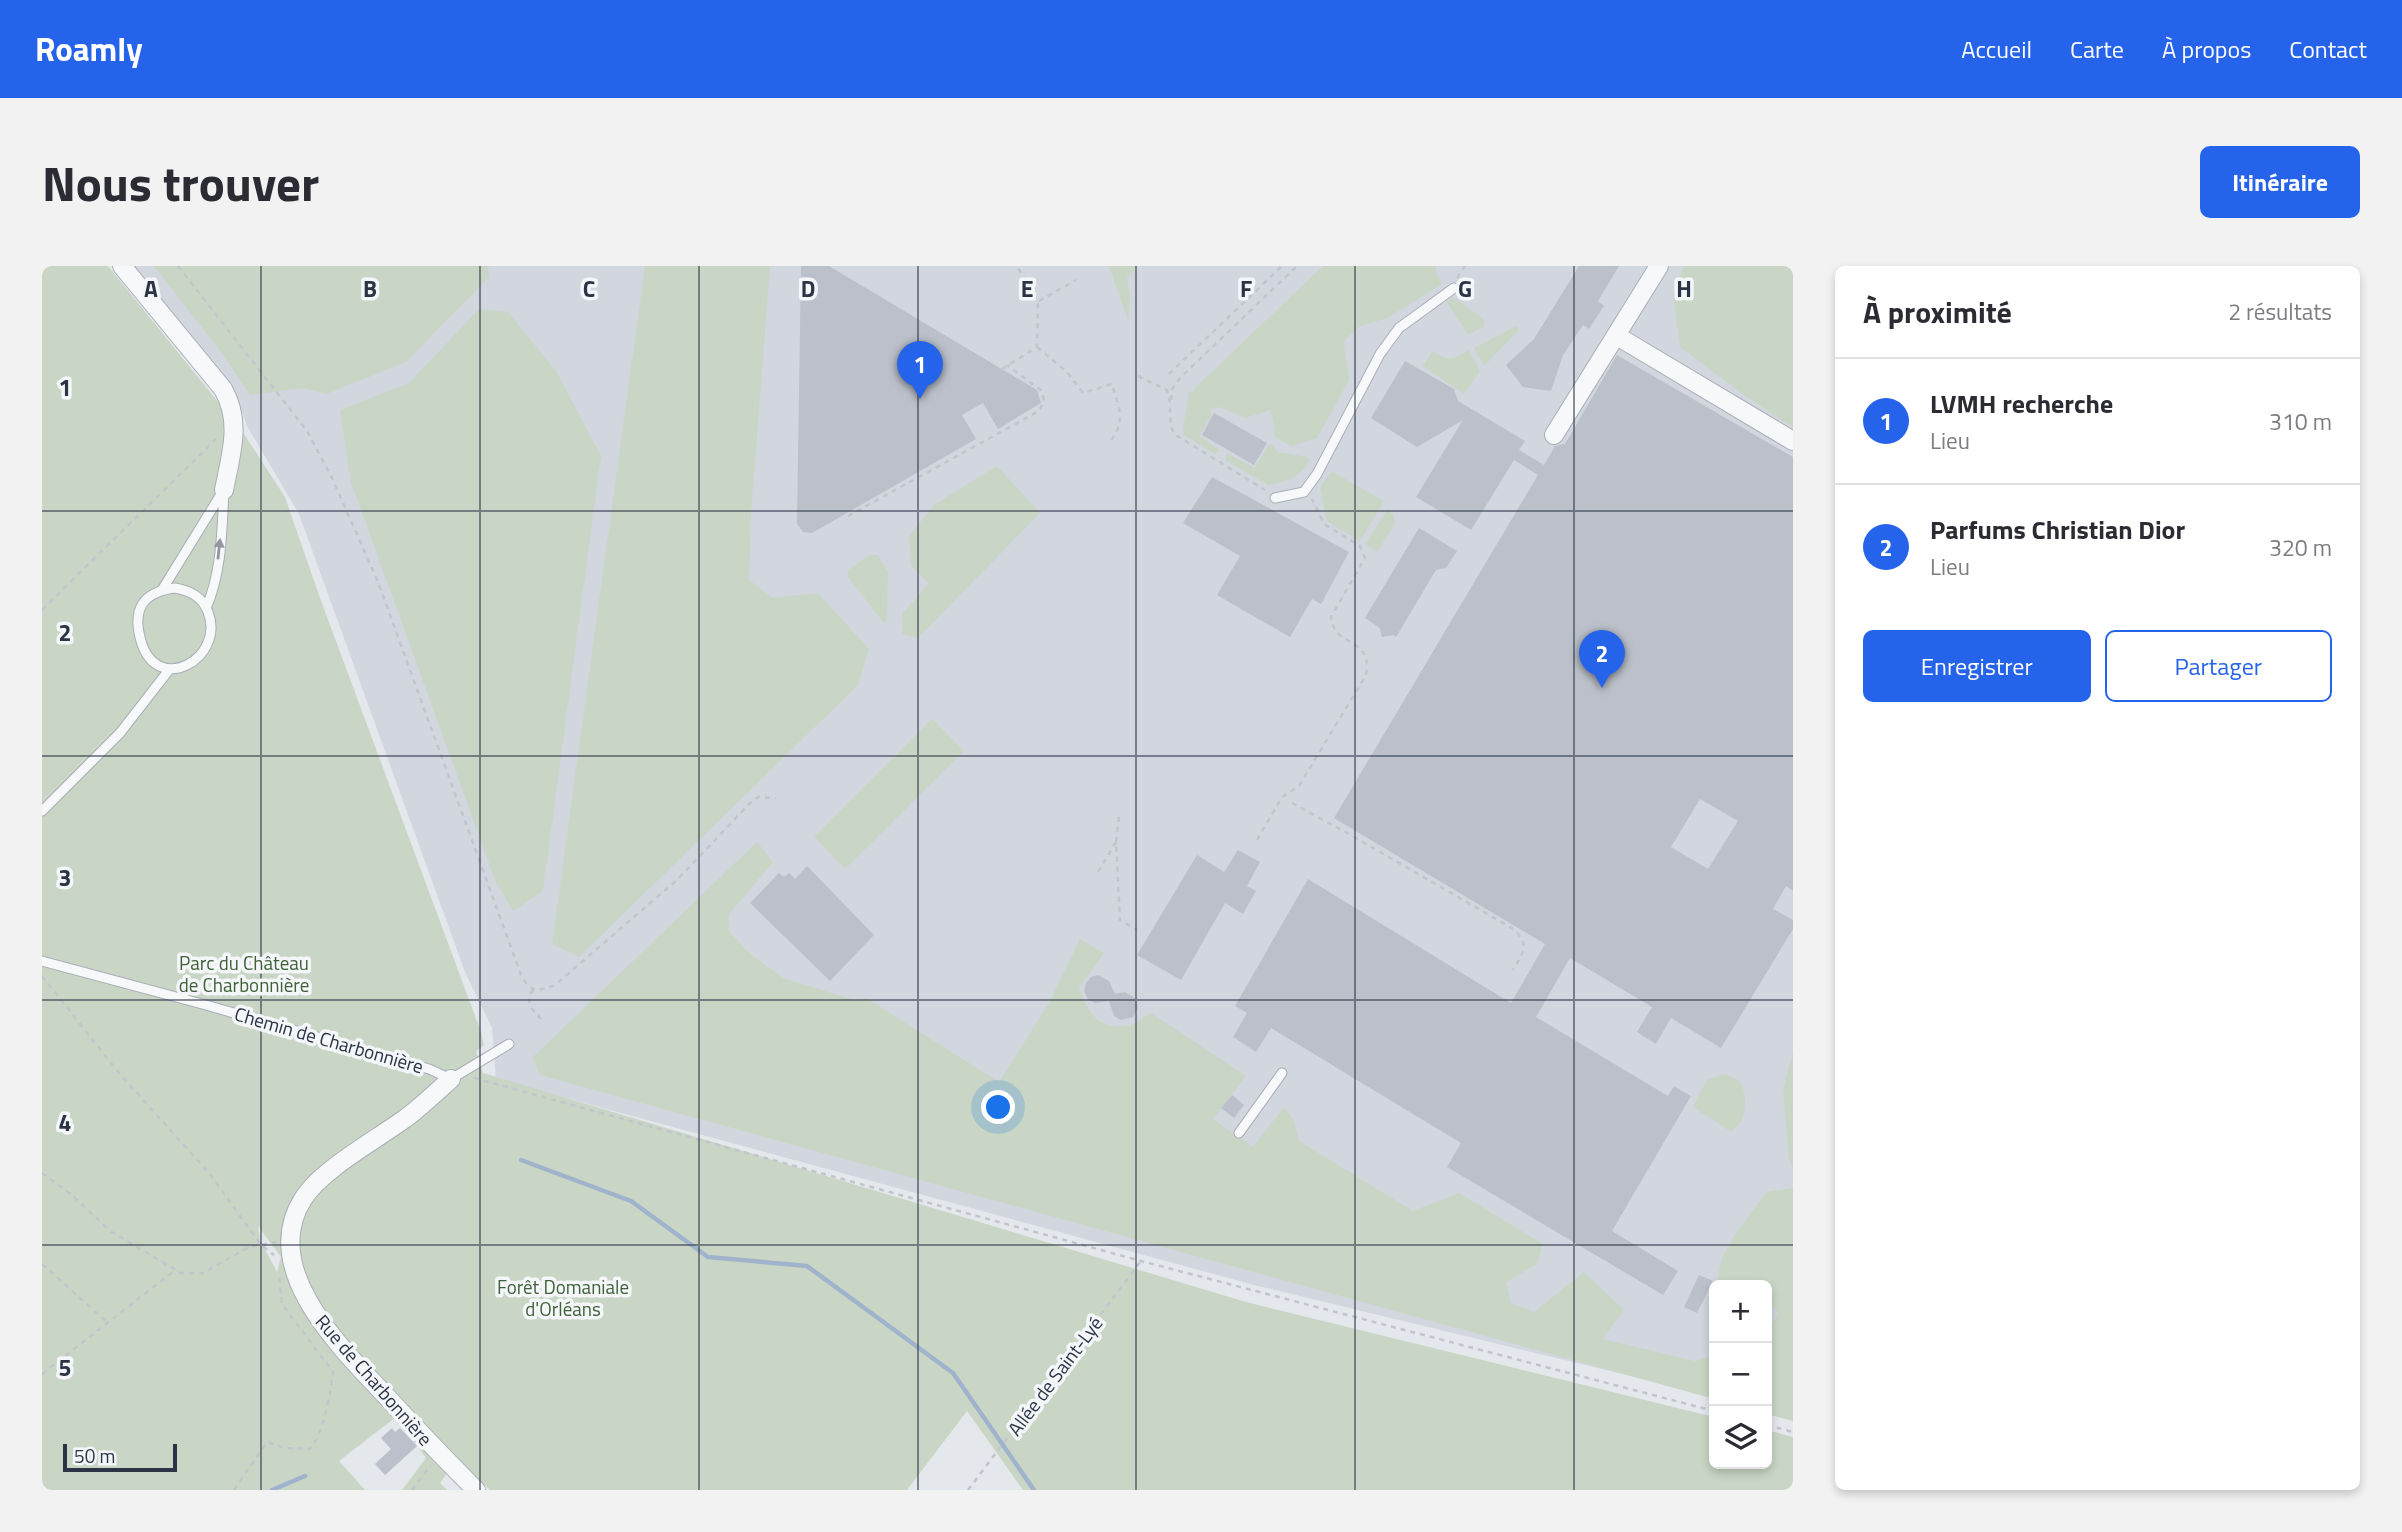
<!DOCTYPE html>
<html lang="fr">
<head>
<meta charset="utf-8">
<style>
	body { margin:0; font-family:"Titillium Web",sans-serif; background:#f2f2f3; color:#2b2b33 }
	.controls { position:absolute; right:21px; bottom:21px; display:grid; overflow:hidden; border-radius:10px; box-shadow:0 4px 10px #0003 }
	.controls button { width:63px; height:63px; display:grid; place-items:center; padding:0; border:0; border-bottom:2px solid #e1e1e2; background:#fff; color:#2b2b33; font:35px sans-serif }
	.scale { position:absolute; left:21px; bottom:18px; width:114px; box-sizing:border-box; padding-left:7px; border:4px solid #2b3445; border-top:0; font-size:19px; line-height:24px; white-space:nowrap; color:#2b3445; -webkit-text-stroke:5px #f4f6f9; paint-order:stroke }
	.you { position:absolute; left:957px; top:842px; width:24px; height:24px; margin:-18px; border:5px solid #fff; border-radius:50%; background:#1a73e8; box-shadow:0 0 0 10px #1a73e833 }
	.badge { display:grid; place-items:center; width:46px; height:46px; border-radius:50%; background:#2563eb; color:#fff; font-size:23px; font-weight:700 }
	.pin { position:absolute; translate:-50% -58px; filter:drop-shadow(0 2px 4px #0008) }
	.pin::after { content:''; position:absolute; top:37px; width:24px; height:21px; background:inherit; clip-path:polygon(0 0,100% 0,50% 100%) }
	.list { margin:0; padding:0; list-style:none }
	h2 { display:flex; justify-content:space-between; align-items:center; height:91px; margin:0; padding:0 28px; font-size:30px }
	h2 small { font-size:23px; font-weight:400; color:#7c7c81 }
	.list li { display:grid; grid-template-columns:46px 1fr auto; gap:21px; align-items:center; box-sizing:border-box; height:126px; padding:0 28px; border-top:2px solid #e1e1e2 }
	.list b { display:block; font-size:26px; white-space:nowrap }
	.list p { margin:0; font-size:23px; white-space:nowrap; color:#7c7c81 }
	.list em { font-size:23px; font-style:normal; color:#7c7c81 }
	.actions { display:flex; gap:14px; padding:21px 28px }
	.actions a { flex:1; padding:16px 0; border:2px solid #2563eb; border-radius:10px; text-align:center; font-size:24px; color:#2563eb }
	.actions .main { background:#2563eb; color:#fff }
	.icon { flex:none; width:38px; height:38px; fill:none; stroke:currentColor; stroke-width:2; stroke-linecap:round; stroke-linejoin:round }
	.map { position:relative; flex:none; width:1751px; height:1224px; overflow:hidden; border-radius:10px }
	header { display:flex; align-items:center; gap:42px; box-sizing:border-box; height:98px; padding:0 35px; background:#2563eb; color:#fff }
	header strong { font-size:33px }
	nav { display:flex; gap:38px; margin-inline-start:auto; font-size:24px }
	.intro { display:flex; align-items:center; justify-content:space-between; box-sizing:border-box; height:168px; padding:0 42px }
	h1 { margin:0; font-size:49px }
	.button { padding:18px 32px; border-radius:10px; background:#2563eb; color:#fff; font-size:24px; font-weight:700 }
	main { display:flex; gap:42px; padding:0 42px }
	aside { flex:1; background:#fff; border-radius:10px; box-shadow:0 4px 10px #0003 }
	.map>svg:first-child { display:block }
</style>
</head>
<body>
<header>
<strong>Roamly</strong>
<nav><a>Accueil</a><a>Carte</a><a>À propos</a><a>Contact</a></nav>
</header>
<div class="intro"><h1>Nous trouver</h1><a class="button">Itinéraire</a></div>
<main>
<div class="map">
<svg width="1751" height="1224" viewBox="0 0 1751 1224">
	<rect width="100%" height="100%" fill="#e4e7ec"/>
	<path fill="#d2d6de" d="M 88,0 L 1751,0 L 1751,1013 L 1725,1099 L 1725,1019 L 1672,1019 L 1672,1130 L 1212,1019 L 454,813 L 450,762 L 423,706 L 257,248 L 205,160 L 195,132 Z"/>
	<path fill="#c9d6c5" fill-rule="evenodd" d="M 0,0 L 66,0 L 202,168 L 243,231 L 278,332 L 439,766 L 442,779 L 434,785 L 441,807 L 1204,1036 L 1672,1151 L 1672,1198 L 1725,1198 L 1725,1164 L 1751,1171 L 1751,1224 L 981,1224 L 925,1145 L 865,1224 L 448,1224 L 415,1193 L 398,1217 L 405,1224 L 360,1224 L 384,1192 L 354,1151 L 297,1195 L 323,1224 L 0,1224 ZM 216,960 L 239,991 L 235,1006 L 218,974 Z
		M 112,0 L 446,0 L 447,11 L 364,96 L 284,128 L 261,122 L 208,129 L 182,90 Z
		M 603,0 L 728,0 L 709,249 L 707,314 L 731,332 L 776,327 L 827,383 L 816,419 L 537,691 L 510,678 Z
		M 1067,0 L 1096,0 L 1085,12 L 1088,31 L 1086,55 Z
		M 1281,0 L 1395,0 L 1393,3 L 1400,18 L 1345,52 L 1318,60 L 1302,75 L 1307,114 L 1275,172 L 1249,180 L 1233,171 L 1229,144 L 1203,152 L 1177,141 L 1168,144 L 1170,148 L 1157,170 L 1178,184 L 1173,188 L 1142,169 L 1141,162 L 1147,125 L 1152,126 L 1153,122 Z
		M 1642,0 L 1751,0 L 1751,161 L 1699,127 L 1638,81 L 1631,28 Z
		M 1409,33 L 1414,33 L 1442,53 L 1442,60 L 1426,69 L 1405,36 Z
		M 437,43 L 466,46 L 514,105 L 559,190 L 501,625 L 471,645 L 453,614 L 309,216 L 298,144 L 367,117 Z
		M 1474,60 L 1477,64 L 1442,100 L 1432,82 Z
		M 1427,84 L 1438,105 L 1422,128 L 1381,100 L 1390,85 C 1408,96 1409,94 1427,84 Z
		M 1230,178 L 1236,186 L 1266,191 L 1268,194 C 1256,214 1248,214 1226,219 L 1183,194 L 1185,187 L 1213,202 L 1226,179 Z
		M 955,200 L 998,247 L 876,372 L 860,368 L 861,347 L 887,317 L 869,300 L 867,270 L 892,239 Z
		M 1291,206 L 1342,235 L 1318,275 L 1285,255 L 1278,222 L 1287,208 Z
		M 1346,243 L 1352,250 L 1353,258 L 1335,286 L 1323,278 Z
		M 828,289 L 835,289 L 846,305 L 845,354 L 842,357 L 806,311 L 806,304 Z
		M 890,453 L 922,485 L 803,603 L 772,571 Z
		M 715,576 L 731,596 L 687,648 L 686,664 L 706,686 L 741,712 L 812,734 L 824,732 L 957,816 L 1007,737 L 1038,673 L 1062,687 L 1037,722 C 1045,745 1056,764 1084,760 C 1092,759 1102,751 1109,747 L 1204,810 L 1171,853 L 1211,881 L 1242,841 L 1252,855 L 1257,875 L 1371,945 L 1417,927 L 1501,978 L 1495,998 L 1464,1016 L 1469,1037 L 1492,1046 L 1542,1006 L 1582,1044 L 1560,1073 L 1653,1095 L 1672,1089 L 1672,1133 L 498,809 L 490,792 Z
		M 1751,786 L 1751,902 L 1747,893 L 1741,824 Z
		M 1681,808 C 1687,810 1693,811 1697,815 C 1707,827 1705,860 1688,865 L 1651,841 L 1665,814 Z
		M 1751,922 L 1751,1155 L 1725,1148 L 1725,1064 L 1737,1048 L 1725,1034 L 1725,1019 L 1674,1019 L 1681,989 L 1696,964 L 1725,926 Z"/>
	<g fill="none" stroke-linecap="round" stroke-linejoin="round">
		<path stroke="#9fb4cc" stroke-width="4.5" d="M 479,894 L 589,935 L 666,991 L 765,1000 L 911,1107 L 992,1224
			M 230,1224 L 263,1210"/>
	</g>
	<path fill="#bbc0ca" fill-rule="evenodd" d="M 759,0 L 787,0 L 995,124 L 999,137 L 956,163 L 941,137 L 920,149 L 934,173 L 770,267 L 761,266 L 755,258 Z
		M 1537,0 L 1577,0 L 1556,35 L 1562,40 L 1547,63 L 1541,59 L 1521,89 L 1509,125 L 1481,121 L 1464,99 L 1492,73 Z
		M 1575,89 L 1751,191 L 1751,625 L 1744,620 L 1731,643 L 1751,654 L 1751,663 L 1679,782 L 1629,752 L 1614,778 L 1606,773 L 1595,766 L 1610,741 L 1528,692 L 1494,751 L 1626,830 L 1632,820 L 1649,830 L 1570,965 L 1636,1005 L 1621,1029 L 1405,901 L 1419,877 L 1229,762 L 1214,786 L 1191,771 L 1205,747 L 1193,740 L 1266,613 L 1469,737 L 1503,678 L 1292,552 L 1496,209 L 1472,194 L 1429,264 L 1374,231 L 1421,154 L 1375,181 L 1329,152 L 1363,95 L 1412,123 L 1416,135 L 1483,175 L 1477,184 L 1502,199 L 1513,180 L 1523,178 ZM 1658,533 L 1696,555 L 1666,603 L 1629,581 Z
		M 1172,147 L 1225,177 L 1212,199 L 1160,169 Z
		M 1170,211 L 1307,286 L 1279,338 L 1270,333 L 1248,371 L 1175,329 L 1198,290 L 1141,257 Z
		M 1377,262 L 1415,285 L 1404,302 L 1394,304 L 1354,371 L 1351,369 L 1340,371 L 1338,362 L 1323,352 Z
		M 1196,584 L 1218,596 L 1205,620 L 1214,625 L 1201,648 L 1183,637 L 1139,714 L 1095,689 L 1155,589 L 1182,606 Z
		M 765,600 L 832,669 L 788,715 L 708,637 L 737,607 L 742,611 L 747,607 L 753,613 Z
		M 1056,709 L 1067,715 L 1073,728 L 1083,726 L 1093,732 L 1096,741 L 1091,751 L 1079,754 L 1072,750 L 1067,735 L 1053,737 L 1046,733 L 1042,725 L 1044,717 L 1049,711 Z
		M 1190,829 L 1202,839 L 1192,852 L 1179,842 Z
		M 1657,1009 L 1671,1015 L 1655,1047 L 1642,1041 Z
		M 350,1162 L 353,1166 L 358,1162 L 375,1180 L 343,1209 L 333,1198 L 349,1183 L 339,1172 Z"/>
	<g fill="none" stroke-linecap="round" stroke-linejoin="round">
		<g stroke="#a9aeb7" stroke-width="11">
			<path id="service" d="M 1233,232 L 1262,226 L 1275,208 L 1338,88 L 1357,62 L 1412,22
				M 133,322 C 148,325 160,330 166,346 C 184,392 115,431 99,375 C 90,344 100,326 133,322 Z
				M 120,324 L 181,225
				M 164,342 C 180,307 180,262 182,224
				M 0,545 L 78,467 L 127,404
				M 0,695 L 164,739 L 387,803 L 409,813 L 467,778
				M 1197,867 L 1240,807"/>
		</g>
		<g stroke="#a9aeb7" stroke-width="20">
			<path id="minor" d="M 80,0 L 181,123 C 200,156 189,188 182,224
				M 1575,70 L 1751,175
				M 1512,169 L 1617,0
				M 409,813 C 393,827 378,842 361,854 C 332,875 279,904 261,933 C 216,1004 301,1084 346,1132 C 375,1164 404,1194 434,1224"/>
		</g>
		<path stroke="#c2c5cb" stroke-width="2.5" stroke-dasharray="5 5" stroke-linecap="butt" d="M 136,0 L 265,165 L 290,212 L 336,316 L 479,709 C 489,727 495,726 513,719 L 635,614 L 710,535 L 716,531 L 734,532
			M 1415,12 L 1423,0
			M 997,35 L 1034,14
			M 995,81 L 1025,106 L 1041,127 L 1070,118 C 1077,143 1085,155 1067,177
			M 960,103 L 995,81 L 996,36 L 975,0
			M 1127,108 L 1240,0
			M 1096,110 L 1125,124 C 1131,139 1125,155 1132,168 L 1223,224
			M 1129,134 L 1130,123 L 1138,112 L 1255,0
			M 806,250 L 997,145 L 1002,135 L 1000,125 L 965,99
			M 0,344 L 174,173
			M 1250,537 L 1307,568 L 1473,664 C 1488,681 1481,686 1471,704
			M 1077,551 L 1074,576 L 1078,654 L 1095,664
			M 1215,574 L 1240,531 L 1257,520 L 1324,409 C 1331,369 1292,383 1289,351 L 1323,292 L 1318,280 L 1282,258 L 1270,233
			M 1056,606 L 1074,576
			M 0,710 L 77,807 L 168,908 L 218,978 L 232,989
			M 491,724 L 486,731 L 490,743 L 499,753
			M 432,812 L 1099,995 L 1672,1145
			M 0,907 L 30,929 L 68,965 L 139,1007 L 161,1007 L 207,981 L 234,976
			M 0,998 L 66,1057
			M 0,1108 L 132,1005
			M 1725,1159 L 1751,1166
			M 192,1224 L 225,1176 L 242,1182 L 268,1183 C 281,1169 289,1126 291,1106 L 240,1038 L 237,1009
			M 370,1224 L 389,1199
			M 926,1224 L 1099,995"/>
		<use href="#service" stroke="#f7f8fa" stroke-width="9"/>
		<use href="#minor" stroke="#f7f8fa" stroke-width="18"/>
	</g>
	<defs><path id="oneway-solid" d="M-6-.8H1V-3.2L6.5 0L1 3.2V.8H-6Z" transform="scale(1.75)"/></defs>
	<use fill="#9196a0" href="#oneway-solid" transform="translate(177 283) rotate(-84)"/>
	<path fill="none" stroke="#2b3445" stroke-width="2" stroke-opacity="0.55" d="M 219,0 L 219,1224M 438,0 L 438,1224M 657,0 L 657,1224M 876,0 L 876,1224M 1094,0 L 1094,1224M 1313,0 L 1313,1224M 1532,0 L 1532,1224M 0,245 L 1751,245M 0,490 L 1751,490M 0,734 L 1751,734M 0,979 L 1751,979"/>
	<g text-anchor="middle" stroke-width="7" stroke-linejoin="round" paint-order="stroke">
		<g font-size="19" fill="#3f6138" stroke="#f4f6f9">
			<text x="202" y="704">Parc du Château<tspan x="202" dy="22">de Charbonnière</tspan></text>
			<text x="521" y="1028">Forêt Domaniale<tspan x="521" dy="22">d'Orléans</tspan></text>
		</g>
		<g font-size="19" fill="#2b3445" stroke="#f4f6f9">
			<text transform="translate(287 774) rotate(16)" y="7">Chemin de Charbonnière</text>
			<text transform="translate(1013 1110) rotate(-53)" y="7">Allée de Saint-Lyé</text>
			<text transform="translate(332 1114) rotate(49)" y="7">Rue de Charbonnière</text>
		</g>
	</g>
	<g font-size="23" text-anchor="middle" font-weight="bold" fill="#2b3445" stroke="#f4f6f9" stroke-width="7" stroke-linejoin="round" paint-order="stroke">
		<text x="109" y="31">A</text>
		<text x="328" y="31">B</text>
		<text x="547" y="31">C</text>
		<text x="766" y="31">D</text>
		<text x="985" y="31">E</text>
		<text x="1204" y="31">F</text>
		<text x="1423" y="31">G</text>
		<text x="1642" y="31">H</text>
		<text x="23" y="130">1</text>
		<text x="23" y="375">2</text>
		<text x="23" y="620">3</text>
		<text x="23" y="865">4</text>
		<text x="23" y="1110">5</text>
	</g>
</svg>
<div class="controls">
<button>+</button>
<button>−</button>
<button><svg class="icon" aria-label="layers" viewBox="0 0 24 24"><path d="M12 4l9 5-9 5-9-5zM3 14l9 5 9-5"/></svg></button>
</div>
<div class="scale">50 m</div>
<div class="you"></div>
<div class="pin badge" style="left:878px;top:133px">1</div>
<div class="pin badge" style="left:1560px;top:422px">2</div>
</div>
<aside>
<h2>À proximité<small>2 résultats</small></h2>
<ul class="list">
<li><span class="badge">1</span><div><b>LVMH recherche</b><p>Lieu</p></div><em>310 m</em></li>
<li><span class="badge">2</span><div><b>Parfums Christian Dior</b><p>Lieu</p></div><em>320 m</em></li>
</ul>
<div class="actions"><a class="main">Enregistrer</a><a>Partager</a></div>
</aside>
</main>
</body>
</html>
